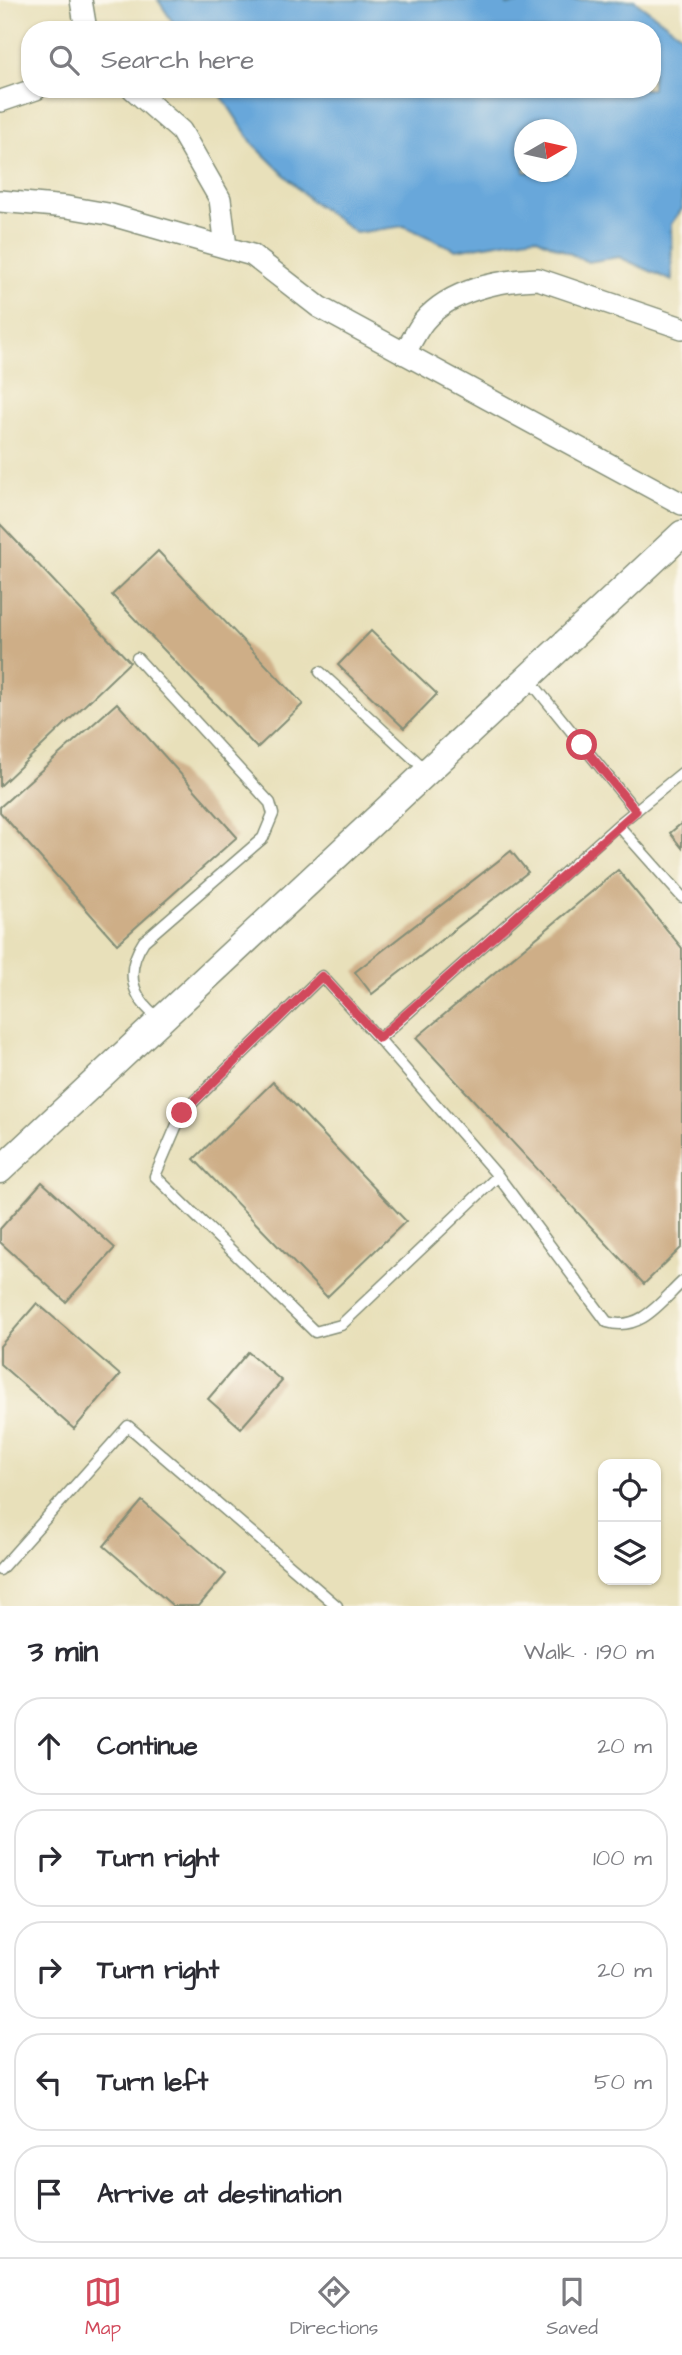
<!DOCTYPE html>
<html lang="en">
<head>
<meta charset="utf-8">
<style>
	body { margin:0; font-family:"Architects Daughter",sans-serif; background:#f7f7f7; color:#2b2b33 }
	.controls { position:absolute; right:21px; bottom:21px; display:grid; overflow:hidden; border-radius:14px; box-shadow:0 2px 5px #0004 }
	.controls button { width:63px; height:63px; display:grid; place-items:center; padding:0; border:0; border-bottom:2px solid #e1e1e2; background:#fff; color:#2b2b33; font:35px sans-serif }
	.compass { position:absolute; left:514px; top:119px; width:63px; height:63px; border-radius:50%; background:#fff; box-shadow:0 2px 5px #0004; rotate:81deg }
	.stop { position:absolute; width:21px; height:21px; margin:-16px; border:5px solid #d1495b; border-radius:50%; background:#fff }
	.stop.end { background:#d1495b; border-color:#fff; box-shadow:0 2px 7px #0008 }
	.list { margin:0; padding:0; list-style:none }
	h2 { display:flex; justify-content:space-between; align-items:center; height:91px; margin:0; padding:0 28px; font-size:30px }
	h2 small { font-size:23px; font-weight:400; color:#7c7c81 }
	.list li { display:grid; grid-template-columns:46px 1fr auto; gap:21px; align-items:center; box-sizing:border-box; height:98px; margin:0 14px 14px; padding:0 14px; border:2px solid #e1e1e2; border-radius:28px }
	.list b { display:block; font-size:26px; white-space:nowrap }
	.list em { font-size:23px; font-style:normal; color:#7c7c81 }
	.icon { flex:none; width:38px; height:38px; fill:none; stroke:currentColor; stroke-width:2; stroke-linecap:round; stroke-linejoin:round }
	.map { position:relative; flex:none; width:682px; height:1606px; overflow:hidden }
	.search { position:absolute; background:#fff; box-shadow:0 2px 5px #0004; left:21px; right:21px; top:21px; height:77px; display:flex; align-items:center; gap:18px; box-sizing:border-box; padding:0 24px; border-radius:28px; color:#7c7c81; font-size:26px }
	.sheet { height:651px; background:#fff }
	nav { display:flex; justify-content:space-around; align-items:center; box-sizing:border-box; height:98px; border-top:2px solid #e1e1e2; background:#fff; font-size:19px; color:#7c7c81 }
	nav a { display:grid; justify-items:center; gap:4px }
	nav .on { color:#d1495b }
	.map>svg:first-child { display:block }
</style>
</head>
<body>
<div class="map">
<svg width="682" height="1606" viewBox="0 0 682 1606">
	<rect width="100%" height="100%" fill="#fbf7ec"/>
	<filter id="ink" filterUnits="userSpaceOnUse"><feTurbulence type="fractalNoise" baseFrequency=".0143" numOctaves="2"/><feDisplacementMap in="SourceGraphic" scale="14" xChannelSelector="R" yChannelSelector="G"/><feConvolveMatrix kernelMatrix="1 2 1 2 8 2 1 2 1" color-interpolation-filters="sRGB"/></filter>
	<filter id="wash" filterUnits="userSpaceOnUse"><feTurbulence type="fractalNoise" baseFrequency=".00686" numOctaves="4" result="noise"/><feDisplacementMap in="SourceGraphic" scale="28" xChannelSelector="R" yChannelSelector="G"/><feGaussianBlur stdDeviation="1.57" result="paint"/><feColorMatrix in="noise" values="0 0 0 0 0 0 0 0 0 0 0 0 0 0 0 0 0 1.4 0 .05"/><feComposite in="paint" operator="in"/></filter>
	<g filter="url(#wash)">
		<rect width="100%" height="100%" fill="#e8e0ba"/>
		<path fill="#67a7da" stroke="#437287" stroke-width="2" fill-rule="evenodd" d="M 158,0 L 506,0 L 507,5 L 540,0 L 634,0 L 682,35 L 682,209 L 671,224 L 672,281 L 619,257 L 588,262 L 535,237 L 456,250 L 404,226 L 356,233 L 310,200 L 253,144 L 217,89 L 652,89 L 652,30 L 178,30 ZM 524,130 L 566,130 L 566,172 L 524,172 Z"/>
		<g id="blocks">
			<path fill="#ceae87" d="M 0,524 L 130,662 L 0,786 Z
				M 158,551 L 303,704 L 257,748 L 112,595 Z
				M 371,631 L 437,694 L 404,728 L 338,665 Z
				M 117,703 L 237,837 L 117,944 L 0,812 L 0,807 Z
				M 682,823 L 682,848 L 670,833 Z
				M 511,851 L 528,872 L 372,994 L 355,972 Z
				M 618,870 L 682,948 L 682,1247 L 644,1284 L 416,1038 Z
				M 273,1082 L 406,1221 L 327,1297 L 194,1159 Z
				M 42,1182 L 115,1248 L 66,1302 L 0,1242 L 0,1229 Z
				M 37,1303 L 120,1375 L 74,1429 L 0,1364 L 0,1346 Z
				M 248,1352 L 282,1381 L 241,1428 L 208,1399 Z
				M 142,1501 L 226,1574 L 199,1606 L 173,1606 L 104,1546 Z"/>
		</g>
	</g>
	<g filter="url(#ink)">
		<use href="#blocks" fill-opacity="0" stroke="#848e77" stroke-width="2"/>
		<g fill="none" stroke-linecap="round" stroke-linejoin="round">
			<g stroke="#848e77" stroke-width="13">
				<path id="service" d="M 137,658 L 270,803 L 273,814 L 263,838 L 144,941 C 124,971 131,998 160,1019
					M 320,672 L 428,772
					M 528,678 L 636,811
					M 682,773 L 618,825 L 379,1039 L 498,1176 L 607,1322 C 640,1332 660,1303 682,1282
					M 618,825 L 682,897
					M 379,1039 L 322,976 L 182,1113 L 155,1176 L 315,1332 L 341,1325 L 498,1176
					M 0,1570 L 128,1426 L 337,1606"/>
			</g>
			<g stroke="#848e77" stroke-width="24">
				<path id="minor" d="M 81,0 L 86,30
					M 133,89 L 181,131 L 220,199 L 226,247
					M 1,101 L 36,89
					M 0,201 L 67,207 L 108,214 L 252,255 L 319,307 L 682,504
					M 404,354 C 411,343 416,331 424,321 C 450,290 500,280 538,279 L 682,328"/>
			</g>
			<g stroke="#848e77" stroke-width="29">
				<path id="tertiary" d="M 0,1170 L 682,534"/>
			</g>
			<use href="#service" stroke="#fff" stroke-width="10"/>
			<use href="#minor" stroke="#fff" stroke-width="21"/>
			<use href="#tertiary" stroke="#fff" stroke-width="26"/>
		</g>
	</g>
	<g fill="none" stroke-linecap="round" stroke-linejoin="round" filter="url(#ink)">
		<path stroke="#d1495b" stroke-width="9" d="M 182,1113 L 322,976 L 379,1038 L 636,811 L 582,745"/>
	</g>
</svg>
<div class="controls">
<button><svg class="icon" aria-label="locate" viewBox="0 0 24 24"><circle cx="12" cy="12" r="6"/><path d="M12 2v4M12 18v4M2 12h4M18 12h4"/></svg></button>
<button><svg class="icon" aria-label="layers" viewBox="0 0 24 24"><path d="M12 4l9 5-9 5-9-5zM3 14l9 5 9-5"/></svg></button>
</div>
<svg class="compass" viewBox="-18 -18 36 36"><path d="M0-13l5 13h-10z" fill="#e53935"/><path d="M0 13l5-13h-10z" fill="#7c7c81"/></svg>
<div class="stop" style="left:582px;top:745px"></div>
<div class="stop end" style="left:182px;top:1113px"></div>
<div class="search"><svg class="icon" aria-label="search" viewBox="0 0 24 24"><circle cx="10" cy="10" r="6"/><path d="M15 15l6 6"/></svg>Search here</div>
</div>
<section class="sheet">
<h2>3 min<small>Walk · 190 m</small></h2>
<ul class="list">
<li><svg class="icon" aria-label="ahead" viewBox="0 0 24 24"><path d="M12 20V5M6 11l6-6 6 6"/></svg><div><b>Continue</b></div><em>20 m</em></li>
<li><svg class="icon" aria-label="right" viewBox="0 0 24 24"><path d="M7 20v-9h11M14 6l5 5-5 5"/></svg><div><b>Turn right</b></div><em>100 m</em></li>
<li><svg class="icon" aria-label="right" viewBox="0 0 24 24"><path d="M7 20v-9h11M14 6l5 5-5 5"/></svg><div><b>Turn right</b></div><em>20 m</em></li>
<li><svg class="icon" aria-label="left" viewBox="0 0 24 24"><path d="M17 20v-9H6M10 6l-5 5 5 5"/></svg><div><b>Turn left</b></div><em>50 m</em></li>
<li><svg class="icon" aria-label="arrive" viewBox="0 0 24 24"><path d="M6 21V4h12l-3 4 3 4H6"/></svg><div><b>Arrive at destination</b></div></li>
</ul>
</section>
<nav>
<a class="on"><svg class="icon" aria-label="map" viewBox="0 0 24 24"><path d="M3 6l6-2 6 2 6-2v14l-6 2-6-2-6 2zM9 4v14M15 6v14"/></svg>Map</a>
<a><svg class="icon" aria-label="directions" viewBox="0 0 24 24"><path d="M12 3l9 9-9 9-9-9zM9 14v-3h6M13 9l2 2-2 2"/></svg>Directions</a>
<a><svg class="icon" aria-label="saved" viewBox="0 0 24 24"><path d="M7 4h10v16l-5-4-5 4z"/></svg>Saved</a>
</nav>
</body>
</html>
